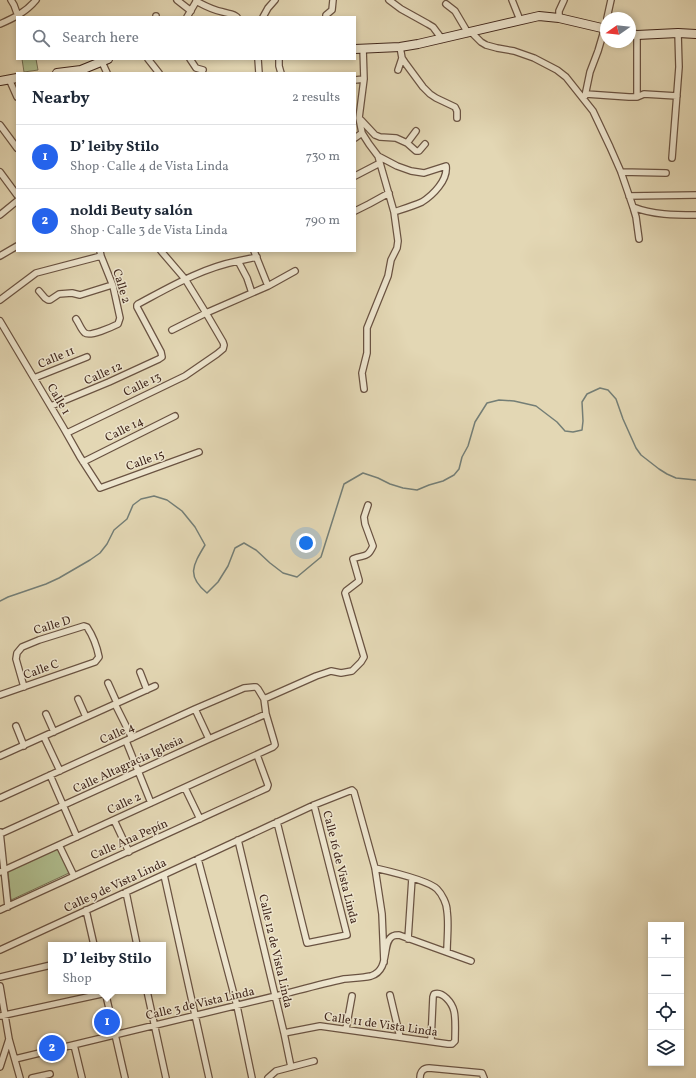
<!DOCTYPE html>
<html lang="en">
<head>
<meta charset="utf-8">
<style>
	body { margin:0; font-family:Vollkorn,serif; background:#f2f2f3; color:#1f2937 }
	.controls { position:absolute; right:12px; bottom:12px; display:grid; overflow:hidden; border-radius:0px; box-shadow:0 2px 6px #0003 }
	.controls button { width:36px; height:36px; display:grid; place-items:center; padding:0; border:0; border-bottom:1px solid #e0e1e3; background:#fff; color:#1f2937; font:20px sans-serif }
	.compass { position:absolute; left:600px; top:12px; width:36px; height:36px; border-radius:50%; background:#fff; box-shadow:0 2px 6px #0003; rotate:256deg }
	.you { position:absolute; left:306px; top:543px; width:14px; height:14px; margin:-10px; border:3px solid #fff; border-radius:50%; background:#1a73e8; box-shadow:0 0 0 6px #1a73e833 }
	.badge { display:grid; place-items:center; width:26px; height:26px; border-radius:50%; background:#2563eb; color:#fff; font-size:13px; font-weight:700 }
	.pin { position:absolute; translate:-50% -50%; border:2px solid #fff; box-shadow:0 1px 4px #0006 }
	.popup { position:absolute; left:48px; top:942px; width:118px; height:52px; box-sizing:border-box; display:grid; place-content:center; border-radius:0px; background:#fff; filter:drop-shadow(0 1px 3px #0005); font-size:13px; white-space:nowrap; color:#747a83 }
	.popup b { font-size:15px; color:#1f2937 }
	.popup::after { content:''; position:absolute; left:50%; top:100%; margin-left:-8px; border:8px solid transparent; border-top-color:#fff }
	.list { margin:0; padding:0; list-style:none }
	h2 { display:flex; justify-content:space-between; align-items:center; height:52px; margin:0; padding:0 16px; font-size:17px }
	h2 small { font-size:13px; font-weight:400; color:#747a83 }
	.list li { display:grid; grid-template-columns:26px 1fr auto; gap:12px; align-items:center; box-sizing:border-box; height:64px; padding:0 16px; border-top:1px solid #e0e1e3 }
	.list b { display:block; font-size:15px; white-space:nowrap }
	.list p { margin:0; font-size:13px; white-space:nowrap; color:#747a83 }
	.list em { font-size:13px; font-style:normal; color:#747a83 }
	.icon { flex:none; width:22px; height:22px; fill:none; stroke:currentColor; stroke-width:2; stroke-linecap:round; stroke-linejoin:round }
	.map { position:relative; flex:none; width:696px; height:1078px; overflow:hidden }
	.search { position:absolute; background:#fff; box-shadow:0 2px 6px #0003; left:16px; top:16px; width:340px; height:44px; display:flex; align-items:center; gap:10px; box-sizing:border-box; padding:0 14px; border-radius:0px; color:#747a83; font-size:15px }
	.panel { position:absolute; background:#fff; box-shadow:0 2px 6px #0003; left:16px; top:72px; width:340px; height:180px; border-radius:0px }
	.map>svg:first-child { display:block }
</style>
</head>
<body>
<div class="map">
<svg width="696" height="1078" viewBox="0 0 696 1078">
	<rect width="100%" height="100%" fill="#e3d7b4"/>
	<filter id="stains"><feTurbulence type="fractalNoise" baseFrequency=".005" numOctaves="4"/><feColorMatrix values="0 0 0 0 .2 0 0 0 0 .09 0 0 0 0 .02 0 0 0 .5 -.17"/></filter>
	<radialGradient id="worn" r=".72"><stop offset=".6" stop-color="#630" stop-opacity="0"/><stop offset="1" stop-color="#630" stop-opacity=".3"/></radialGradient>
	<path fill="#b0bf90" stroke="#787356" d="M 22,59 L 36,59 L 38,70 L 24,72 Z
		M 58,848 L 69,873 L 11,900 L 8,871 Z"/>
	<g fill="none" stroke-linecap="round" stroke-linejoin="round">
		<path stroke="#747e76" stroke-width="1.5" d="M 0,601 L 8,597 L 46,584 L 59,578 L 90,560 L 100,553 L 107,544 L 114,530 L 127,519 L 133,505 L 141,499 L 154,496 L 167,500 L 182,511 L 195,527 L 205,545 C 193,565 186,576 207,593 L 218,582 L 228,566 L 235,548 L 244,543 L 256,550 L 270,563 L 283,573 L 297,577 L 321,557 L 344,484 L 363,473 L 378,478 L 390,484 L 403,488 L 417,490 L 429,485 L 443,481 L 454,475 L 459,469 L 462,457 L 468,446 L 475,422 L 487,403 L 499,400 L 514,401 L 536,406 L 557,422 L 565,431 L 573,432 L 582,430 L 583,421 L 582,402 L 587,394 L 600,388 L 608,390 L 616,399 L 623,419 L 636,448 L 641,455 L 659,469 L 667,474 L 676,478 L 696,480"/>
		<g stroke="#6a5342" stroke-width="8">
			<path id="street" d="M 11,0 L 14,5 L 18,16
				M 177,0 L 191,11
				M 389,0 L 401,9 L 428,24 L 433,27 L 442,39
				M 512,0 L 520,20
				M 196,1 C 205,6 213,10 223,12 C 228,14 233,13 237,17
				M 446,4 L 455,11 L 468,33
				M 156,16 L 156,17
				M 187,17 L 197,0
				M 263,17 L 268,8 L 275,0
				M 326,17 L 326,15 L 332,10 L 333,0
				M 559,18 L 559,11 L 564,0
				M 607,18 L 611,0
				M 0,24 C 14,18 26,12 36,0
				M 471,32 L 481,42 L 486,45 L 497,48 L 514,51 L 534,58 L 557,70 L 566,77 L 593,111 L 610,147 L 621,172 L 633,207 L 636,217 L 639,239
				M 637,35 L 637,97
				M 400,47 L 402,58 L 406,64 L 423,87 L 430,94 L 436,98 L 455,107 L 457,111 L 457,118
				M 363,48 L 364,79 L 359,118 L 362,133 L 369,144 L 378,156 L 397,166 L 411,171 L 424,173 L 446,166 C 448,180 433,195 422,202 C 413,206 403,209 394,212
				M 148,59 L 159,73
				M 190,59 L 196,68 L 203,70
				M 258,59 L 259,73
				M 279,59 L 279,66 L 281,73
				M 102,62 L 107,73
				M 398,70 L 402,58
				M 9,79 L 17,97
				M 355,80 L 364,79
				M 586,94 L 629,97 L 637,97 L 644,94 L 677,96
				M 585,96 L 590,72 L 598,51 L 606,24
				M 361,120 L 375,135 L 380,137 L 396,138 L 407,143 L 416,151 L 419,151 L 425,144
				M 0,125 L 17,148
				M 355,138 L 362,133
				M 407,143 L 416,131
				M 672,158 L 679,67 L 678,33
				M 0,172 L 17,195
				M 621,172 L 666,173
				M 355,176 L 380,163
				M 629,196 L 696,195
				M 633,207 C 653,215 675,215 696,215
				M 355,211 L 369,204 L 389,193
				M 0,215 L 17,201
				M 254,251 L 268,286
				M 0,256 L 17,246
				M 238,261 L 257,257
				M 39,291 L 45,298 L 48,300 L 50,300 L 59,294 L 72,293 L 80,295 L 112,285
				M 0,300 L 36,273 L 101,256
				M 76,319 C 79,323 81,330 85,333 C 90,337 112,327 118,324 L 120,318 L 113,286 L 101,256 L 100,251
				M 0,321 L 63,427 L 80,457 L 100,488 L 199,452
				M 172,330 L 206,313 L 268,286 L 295,271
				M 34,378 L 87,357
				M 364,389 L 362,373 L 367,353 L 367,328 L 388,276 L 391,260 L 397,248 L 398,241 L 394,212 L 378,156
				M 51,406 L 109,382 L 159,359 L 162,357 L 161,352 L 137,307 L 137,305 L 138,304 C 170,287 202,268 238,261 L 247,278 L 252,293
				M 67,433 L 185,376 L 217,354 L 223,349 L 224,345 L 223,342 L 206,313 L 185,279 L 161,251
				M 83,462 L 175,416
				M 140,672 L 147,690
				M 108,683 L 117,703
				M 0,695 L 95,662 L 99,657 C 97,647 93,636 87,627 L 84,626 L 39,640 L 22,647 L 17,653 L 16,659 L 24,687
				M 78,699 L 86,717
				M 264,699 L 316,676 L 331,671 L 341,673 L 352,671 L 361,662 L 364,657 L 345,593 L 346,591 L 359,581 L 359,580 L 353,559 C 364,554 367,559 373,546 L 365,524 L 364,517 L 368,505
				M 115,704 L 132,738
				M 195,709 L 209,739
				M 46,714 L 54,732
				M 16,726 L 24,746
				M 44,737 L 60,771
				M 126,741 L 151,803
				M 0,756 L 155,686
				M 50,775 L 77,837
				M 185,788 L 200,819
				M 0,798 L 195,709 L 244,688 L 254,687 L 256,687 L 258,689 L 264,699 L 266,714 L 274,741 L 275,745 L 273,747 L 0,872
				M 114,820 L 129,852
				M 277,822 L 307,943 L 347,935 L 314,805
				M 0,832 L 8,907
				M 0,834 L 209,739 L 266,714
				M 238,840 L 284,1033 L 291,1067
				M 59,845 L 74,876
				M 198,859 L 237,1006 L 252,1078
				M 375,868 C 388,871 428,880 437,889 C 442,894 447,904 447,911 C 449,924 447,939 447,952
				M 164,875 L 209,1078
				M 126,892 L 137,945
				M 0,910 L 267,788 L 268,785 L 257,755
				M 86,910 L 94,945
				M 408,939 L 412,878
				M 0,950 L 198,859 L 314,805 L 352,790 L 354,792 L 375,868 L 382,914 L 384,962
				M 0,977 L 51,965
				M 0,986 L 9,1039 L 20,1078
				M 105,991 L 125,1078
				M 147,991 L 166,1078
				M 390,995 L 400,1037
				M 0,1016 L 106,993
				M 346,1029 L 352,996
				M 284,1033 L 320,1026 L 448,1044 L 452,1044 L 455,1041 C 455,1032 456,1019 454,1011 C 452,1003 443,991 434,994 L 433,997 L 431,1041
				M 74,1045 L 82,1078
				M 15,1059 C 106,1037 197,1015 288,993 C 307,988 325,983 344,979 C 353,978 362,978 371,976 C 391,970 381,941 393,936 C 395,935 397,935 399,935 L 471,961
				M 0,1067 L 9,1039
				M 32,1078 L 50,1074
				M 268,1078 L 276,1071 L 314,1061
				M 420,1078 C 420,1072 423,1068 429,1068 L 482,1073 L 484,1078"/>
		</g>
		<g stroke="#41271c" stroke-width="10">
			<path id="secondary" d="M 630,34 L 637,35 L 678,33 L 696,34
				M 355,49 L 400,47 L 418,44 L 539,16 L 559,18 L 606,29
				M 57,73 L 81,70 L 108,59
				M 0,81 L 17,78"/>
		</g>
		<use href="#street" stroke="#ede5ce" stroke-width="5.5"/>
		<use href="#secondary" stroke="#ede5ce" stroke-width="8"/>
	</g>
	<g text-anchor="middle" stroke-width="3" stroke-linejoin="round" paint-order="stroke">
		<g font-size="12" fill="#41271c" stroke="#ede5ce">
			<text transform="translate(122 286) rotate(73)" y="4">Calle 2</text>
			<text transform="translate(56 357) rotate(-23)" y="4">Calle 11</text>
			<text transform="translate(103 373) rotate(-24)" y="4">Calle 12</text>
			<text transform="translate(142 384) rotate(-26)" y="4">Calle 13</text>
			<text transform="translate(59 399) rotate(59)" y="4">Calle 1</text>
			<text transform="translate(124 429) rotate(-27)" y="4">Calle 14</text>
			<text transform="translate(145 460) rotate(-20)" y="4">Calle 15</text>
			<text transform="translate(52 625) rotate(-17)" y="4">Calle D</text>
			<text transform="translate(41 669) rotate(-20)" y="4">Calle C</text>
			<text transform="translate(117 733) rotate(-24)" y="4">Calle 4</text>
			<text transform="translate(128 764) rotate(-25)" y="4">Calle Altagracia Iglesia</text>
			<text transform="translate(124 803) rotate(-25)" y="4">Calle 2</text>
			<text transform="translate(129 839) rotate(-24)" y="4">Calle Ana Pepín</text>
			<text transform="translate(341 867) rotate(76)" y="4">Calle 16 de Vista Linda</text>
			<text transform="translate(115 885) rotate(-25)" y="4">Calle 9 de Vista Linda</text>
			<text transform="translate(276 951) rotate(77)" y="4">Calle 12 de Vista Linda</text>
			<text transform="translate(200 1003) rotate(-13)" y="4">Calle 3 de Vista Linda</text>
			<text transform="translate(381 1024) rotate(8)" y="4">Calle 11 de Vista Linda</text>
		</g>
	</g>
	<rect width="100%" height="100%" filter="url(#stains)"/>
	<rect width="100%" height="100%" fill="url(#worn)"/>
</svg>
<div class="controls">
<button>+</button>
<button>−</button>
<button><svg class="icon" aria-label="locate" viewBox="0 0 24 24"><circle cx="12" cy="12" r="6"/><path d="M12 2v4M12 18v4M2 12h4M18 12h4"/></svg></button>
<button><svg class="icon" aria-label="layers" viewBox="0 0 24 24"><path d="M12 4l9 5-9 5-9-5zM3 14l9 5 9-5"/></svg></button>
</div>
<svg class="compass" viewBox="-18 -18 36 36"><path d="M0-13l5 13h-10z" fill="#e53935"/><path d="M0 13l5-13h-10z" fill="#747a83"/></svg>
<div class="you"></div>
<div class="pin badge" style="left:107px;top:1022px">1</div>
<div class="popup"><b>D’ leiby Stilo</b>Shop</div>
<div class="pin badge" style="left:52px;top:1048px">2</div>
<div class="search"><svg class="icon" aria-label="search" viewBox="0 0 24 24"><circle cx="10" cy="10" r="6"/><path d="M15 15l6 6"/></svg>Search here</div>
<section class="panel">
<h2>Nearby<small>2 results</small></h2>
<ul class="list">
<li><span class="badge">1</span><div><b>D’ leiby Stilo</b><p>Shop · Calle 4 de Vista Linda</p></div><em>730 m</em></li>
<li><span class="badge">2</span><div><b>noldi Beuty salón</b><p>Shop · Calle 3 de Vista Linda</p></div><em>790 m</em></li>
</ul>
</section>
</div>
</body>
</html>
